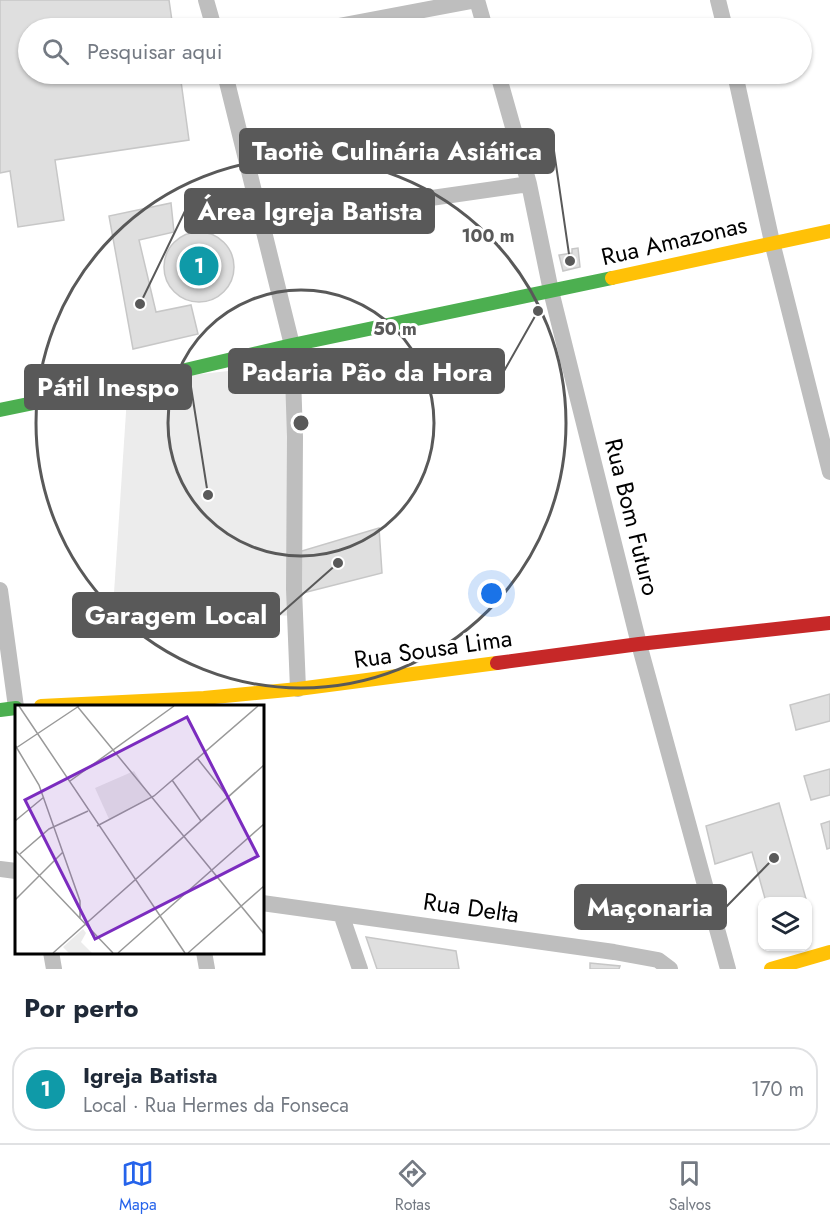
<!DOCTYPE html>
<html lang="pt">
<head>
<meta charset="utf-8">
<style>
	body { margin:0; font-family:Jost,sans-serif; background:#f2f2f3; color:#1f2937 }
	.controls { position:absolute; right:18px; bottom:18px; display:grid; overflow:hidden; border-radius:12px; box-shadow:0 2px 4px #0004 }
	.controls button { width:54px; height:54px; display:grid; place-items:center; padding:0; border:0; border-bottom:2px solid #e0e1e3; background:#fff; color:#1f2937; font:30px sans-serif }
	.you { position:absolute; left:492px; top:594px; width:21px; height:21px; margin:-15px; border:4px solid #fff; border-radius:50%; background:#1a73e8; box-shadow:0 0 0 9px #1a73e833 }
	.badge { display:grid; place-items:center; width:39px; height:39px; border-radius:50%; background:#2563eb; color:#fff; font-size:20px; font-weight:700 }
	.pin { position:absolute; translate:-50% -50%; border:3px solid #fff; box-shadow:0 2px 6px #0006 }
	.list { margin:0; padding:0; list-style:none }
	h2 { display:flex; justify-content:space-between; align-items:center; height:78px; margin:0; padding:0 24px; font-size:26px }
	h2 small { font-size:20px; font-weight:400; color:#747a83 }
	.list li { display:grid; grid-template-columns:39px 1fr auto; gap:18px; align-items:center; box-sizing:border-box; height:84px; margin:0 12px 12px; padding:0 12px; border:2px solid #e0e1e3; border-radius:24px }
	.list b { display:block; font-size:22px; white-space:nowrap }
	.list p { margin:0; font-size:20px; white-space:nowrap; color:#747a83 }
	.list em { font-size:20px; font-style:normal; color:#747a83 }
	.icon { flex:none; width:33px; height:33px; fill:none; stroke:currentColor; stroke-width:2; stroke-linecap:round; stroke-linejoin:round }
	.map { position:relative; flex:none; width:830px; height:969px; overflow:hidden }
	.search { position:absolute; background:#fff; box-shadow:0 2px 4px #0004; left:18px; right:18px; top:18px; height:66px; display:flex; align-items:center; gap:15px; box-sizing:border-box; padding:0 21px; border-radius:33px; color:#747a83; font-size:22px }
	.sheet { height:174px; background:#fff }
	nav { display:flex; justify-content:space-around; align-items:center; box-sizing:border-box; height:84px; border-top:2px solid #e0e1e3; background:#fff; font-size:16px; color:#747a83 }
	nav a { display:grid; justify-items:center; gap:3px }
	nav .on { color:#2563eb }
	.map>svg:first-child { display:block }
</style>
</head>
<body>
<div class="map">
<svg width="830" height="969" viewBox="0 0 830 969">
	<rect width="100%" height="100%" fill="#fff"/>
	<path fill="#ececec" d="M 294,364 L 295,616 L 113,608 L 128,382 Z"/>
	<path fill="#dfdfdf" stroke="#c7c7c7" stroke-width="1.5" d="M 0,0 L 169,0 L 173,28 L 28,28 L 28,74 L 180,74 L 189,140 L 55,160 L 64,220 L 18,227 L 10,171 L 0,173 Z
		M 171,203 L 174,232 L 139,240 L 156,312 L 191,305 L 198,334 L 133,349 L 109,216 Z
		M164 267a35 35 0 1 1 70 0a35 35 0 1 1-70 0Z
		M 578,248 L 580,267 L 563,271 L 559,255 L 572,253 L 572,249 Z
		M 379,528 L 382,573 L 295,595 L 295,553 Z
		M 830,694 L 830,721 L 796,730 L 790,705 Z
		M 830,769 L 830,795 L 811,800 L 804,776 Z
		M 779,803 L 806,899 L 796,902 L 766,902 L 752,852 L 715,864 L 706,826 Z
		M 830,821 L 830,848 L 827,849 L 821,824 Z
		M 366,937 L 456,951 L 459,969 L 377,969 Z
		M 590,963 L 620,966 L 619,969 L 590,969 Z"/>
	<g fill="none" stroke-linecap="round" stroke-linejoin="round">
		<path stroke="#bebebe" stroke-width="16" d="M 206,0 L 214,28
			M 477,0 L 485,28
			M 718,0 L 725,28
			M 328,28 L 477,0
			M 225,74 L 292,345 L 295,437 L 294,589 L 298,689
			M 498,74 L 529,184 L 551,291 L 639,644 L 728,969
			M 735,74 L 772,242 L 830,472
			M 263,222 L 529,184
			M 0,590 L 16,707
			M 0,869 L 16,871
			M 262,903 L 614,952 L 658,960 L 670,969
			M 341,914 L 360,969
			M 51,952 L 54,969
			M 204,952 L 207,969"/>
		<path stroke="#4caf50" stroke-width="14" d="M 0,410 L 126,384 L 292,345 L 612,278
			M 0,710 L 16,708"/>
		<path stroke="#ffc107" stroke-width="14" d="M 612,278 L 830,231
			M 41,706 L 204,698 L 298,689 L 497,663
			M 771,969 L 830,952"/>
		<path stroke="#c62828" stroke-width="14" d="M 497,663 L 639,644 L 830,623"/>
	</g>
	<g fill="none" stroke="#595959" stroke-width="3">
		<circle cx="301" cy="423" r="133"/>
		<circle cx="301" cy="423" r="265"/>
	</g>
	<g text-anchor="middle" stroke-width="6" stroke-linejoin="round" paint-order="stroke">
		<g font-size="24" fill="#000" stroke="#fff">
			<text transform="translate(674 241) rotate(-13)" y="8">Rua Amazonas</text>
			<text transform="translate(632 517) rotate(76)" y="8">Rua Bom Futuro</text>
			<text transform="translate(433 649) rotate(-8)" y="8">Rua Sousa Lima</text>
			<text transform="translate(471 908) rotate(8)" y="8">Rua Delta</text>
		</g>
	</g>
	<g transform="translate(15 705)">
		<rect width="249" height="249" fill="#fff"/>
		<path d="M 119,66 L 136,93 L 94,114 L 80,83 ZM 68,224 L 71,228 L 66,237 L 77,248 L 54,248 L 48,242 Z" fill="#ececec"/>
		<path fill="none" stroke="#999" stroke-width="1.5" d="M 4,1 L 170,248M 62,1 L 249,229M 0,40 L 24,80 L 65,196 L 65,214M 1,43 L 64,1M 182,53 L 213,92M 157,75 L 186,116M 55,76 L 159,1M 0,116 L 29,92M 82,121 L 139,91 L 243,1M 0,145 L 98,248M 5,149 L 34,124 L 73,106M 0,195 L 48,147M 38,248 L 249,60M 103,248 L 249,119M 173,248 L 249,181"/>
		<path fill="#7b2cbf" fill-opacity="0.15" stroke="#7b2cbf" stroke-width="3" d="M 172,12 L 243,151 L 80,234 L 10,95 Z"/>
		<rect width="249" height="249" fill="none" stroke="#000" stroke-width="3"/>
	</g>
	<circle cx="301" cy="423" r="9" fill="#595959" stroke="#fff" stroke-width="3"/>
	<g font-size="18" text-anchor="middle" font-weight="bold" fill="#595959" stroke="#fff" stroke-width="6" stroke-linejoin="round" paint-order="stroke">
		<text x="488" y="242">100 m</text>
		<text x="395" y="335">50 m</text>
	</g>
	<path fill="none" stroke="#595959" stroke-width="2" d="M570 261L554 151M140 304L185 211M538 311L504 371M208 495L191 387M338 563L279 615M774 858L726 907"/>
	<g fill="#595959" stroke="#fff" stroke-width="2">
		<circle cx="570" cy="261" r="6"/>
		<circle cx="140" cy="304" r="6"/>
		<circle cx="538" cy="311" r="6"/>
		<circle cx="208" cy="495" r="6"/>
		<circle cx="338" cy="563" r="6"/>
		<circle cx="774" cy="858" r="6"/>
	</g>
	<g fill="#595959" stroke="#595959" stroke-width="2">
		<rect x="240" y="129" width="314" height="44" rx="6"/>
		<rect x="185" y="189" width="249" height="44" rx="6"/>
		<rect x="229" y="349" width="275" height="44" rx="6"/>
		<rect x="25" y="365" width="166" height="44" rx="6"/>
		<rect x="73" y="593" width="206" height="44" rx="6"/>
		<rect x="575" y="885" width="151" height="44" rx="6"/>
	</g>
	<g font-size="26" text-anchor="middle" font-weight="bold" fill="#fff">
		<text x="397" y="160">Taotiè Culinária Asiática</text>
		<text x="310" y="220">Área Igreja Batista</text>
		<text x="367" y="381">Padaria Pão da Hora</text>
		<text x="108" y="396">Pátil Inespo</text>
		<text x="176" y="624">Garagem Local</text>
		<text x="650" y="916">Maçonaria</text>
	</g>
</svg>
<div class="controls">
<button><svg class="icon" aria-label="layers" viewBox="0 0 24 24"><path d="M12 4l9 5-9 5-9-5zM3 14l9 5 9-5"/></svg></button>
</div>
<div class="you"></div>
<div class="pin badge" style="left:199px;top:266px;background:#0f9aa8">1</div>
<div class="search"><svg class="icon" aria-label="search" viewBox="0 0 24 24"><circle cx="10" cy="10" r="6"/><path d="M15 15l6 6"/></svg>Pesquisar aqui</div>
</div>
<section class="sheet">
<h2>Por perto<small></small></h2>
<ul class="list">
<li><span class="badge" style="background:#0f9aa8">1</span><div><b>Igreja Batista</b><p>Local · Rua Hermes da Fonseca</p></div><em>170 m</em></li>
</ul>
</section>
<nav>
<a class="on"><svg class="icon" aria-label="map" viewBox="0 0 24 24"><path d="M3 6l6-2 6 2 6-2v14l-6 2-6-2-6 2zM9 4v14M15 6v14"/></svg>Mapa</a>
<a><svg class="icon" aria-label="directions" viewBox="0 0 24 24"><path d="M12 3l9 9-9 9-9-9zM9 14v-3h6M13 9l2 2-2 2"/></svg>Rotas</a>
<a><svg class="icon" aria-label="saved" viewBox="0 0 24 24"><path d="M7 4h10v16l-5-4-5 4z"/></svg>Salvos</a>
</nav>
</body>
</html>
